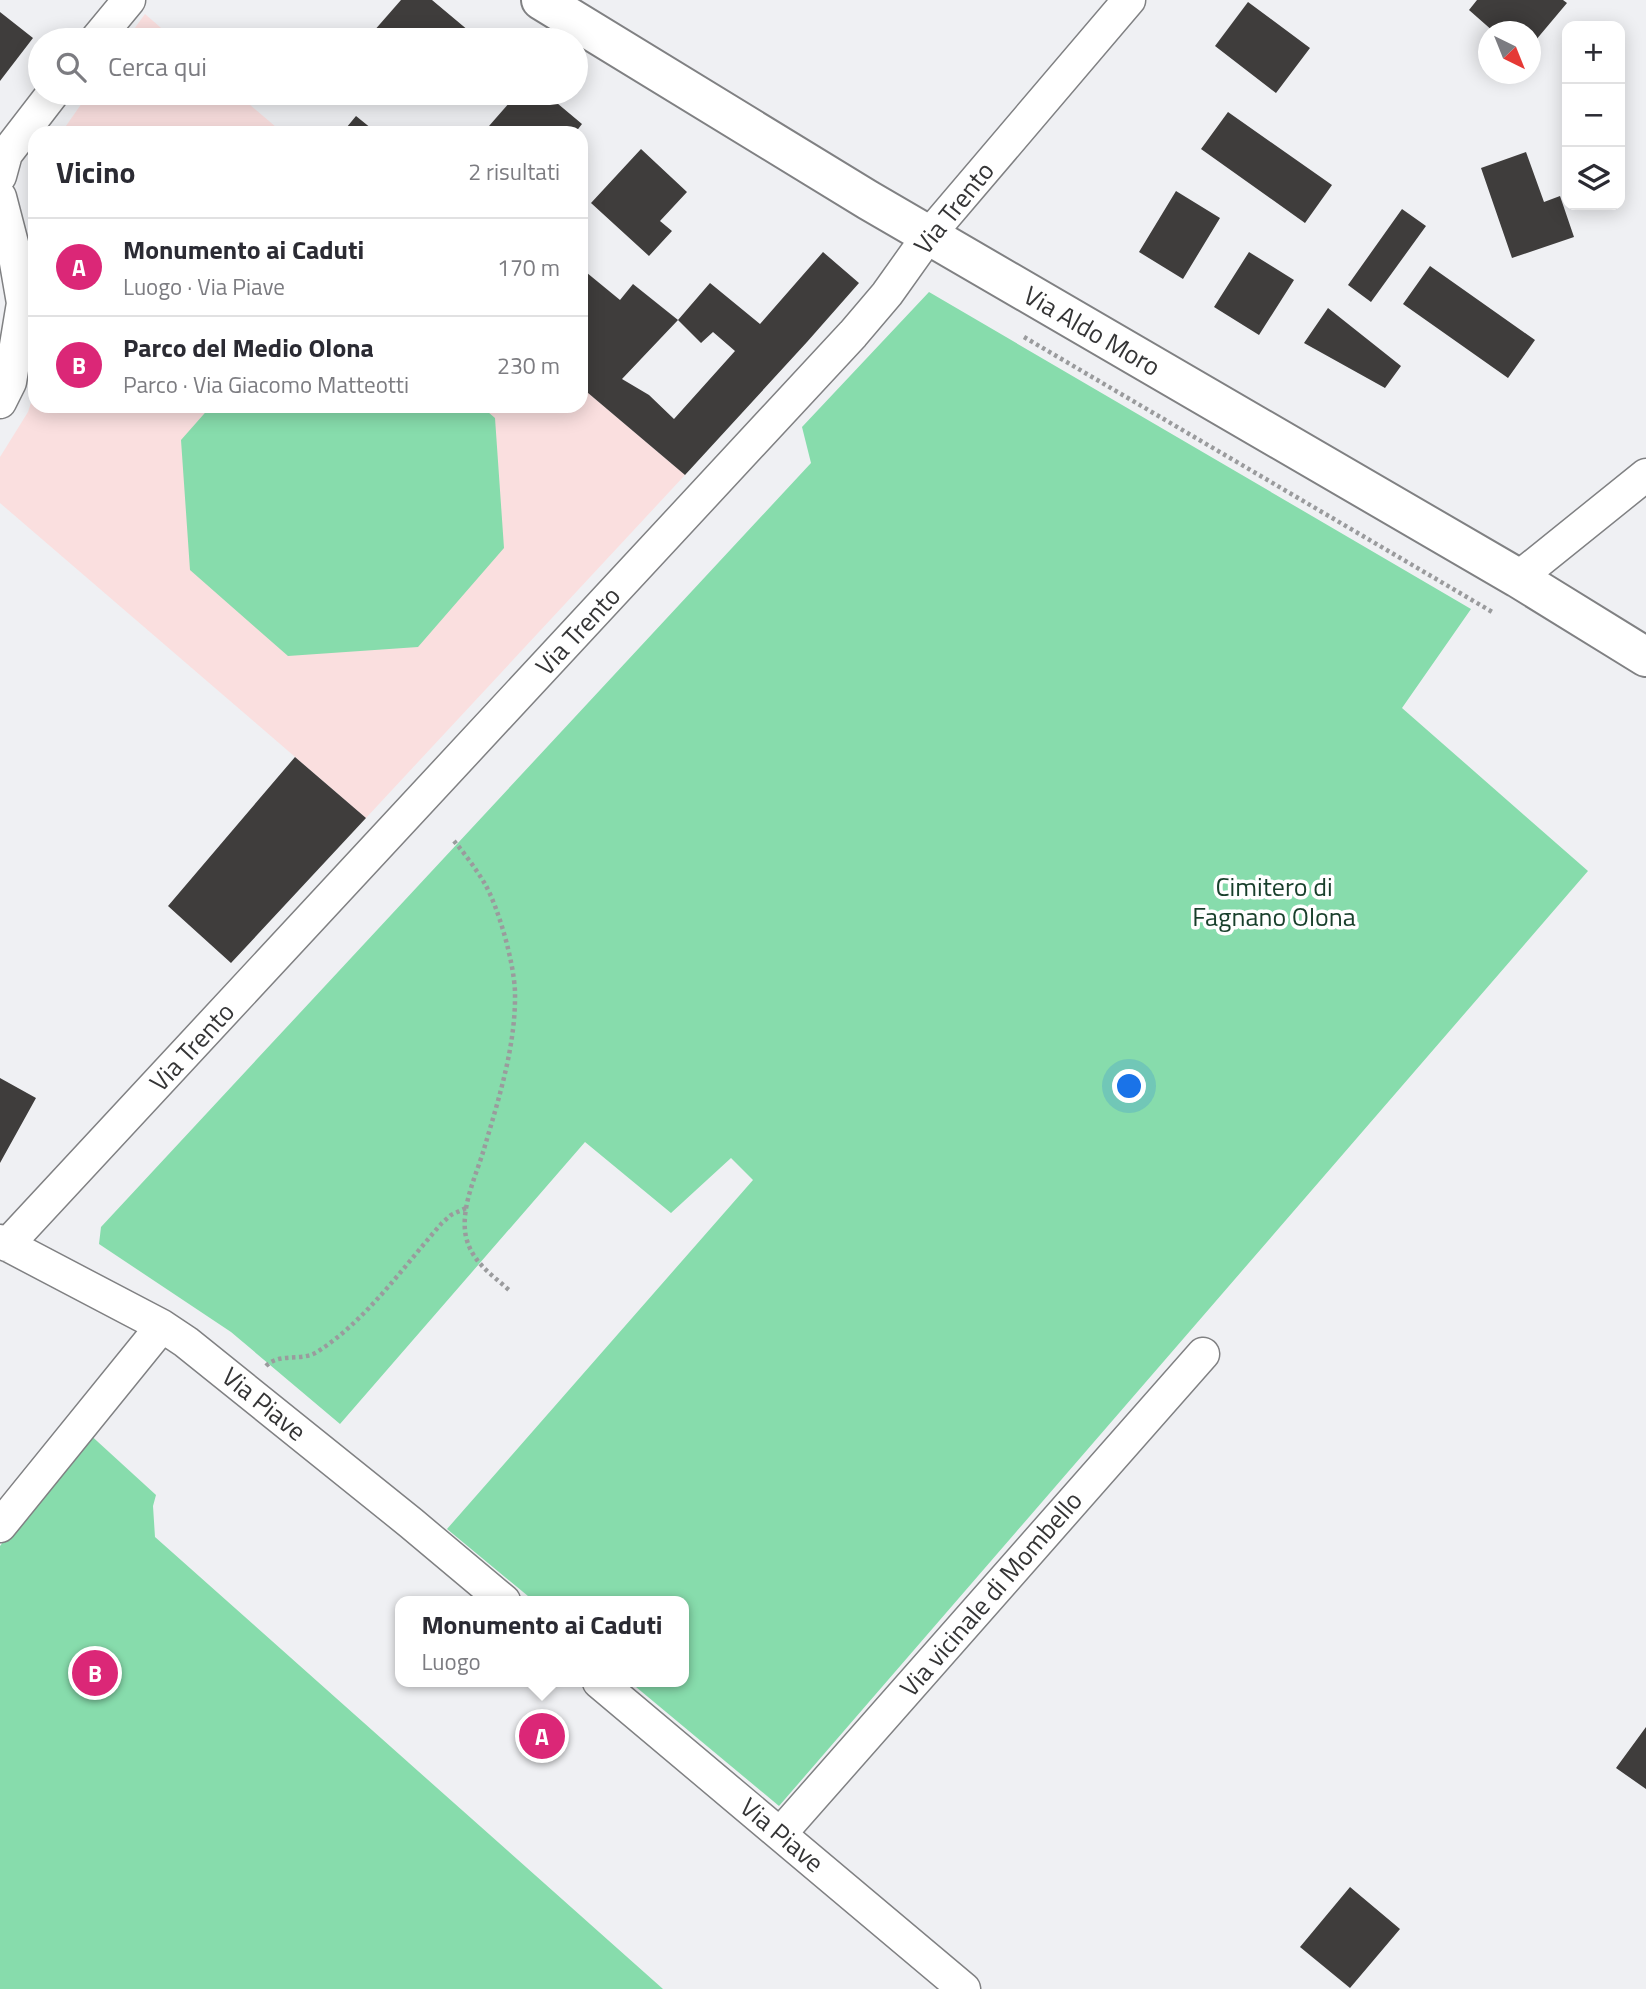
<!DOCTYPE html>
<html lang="it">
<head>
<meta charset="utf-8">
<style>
	body { margin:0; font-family:"Titillium Web",sans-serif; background:#f7f7f7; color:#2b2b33 }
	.controls { position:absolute; right:21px; top:21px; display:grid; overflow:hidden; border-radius:14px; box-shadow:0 4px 18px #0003 }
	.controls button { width:63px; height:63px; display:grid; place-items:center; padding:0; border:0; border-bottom:2px solid #e1e1e2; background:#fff; color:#2b2b33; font:35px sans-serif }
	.compass { position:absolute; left:1478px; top:21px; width:63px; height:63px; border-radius:50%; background:#fff; box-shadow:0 4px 18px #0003; rotate:137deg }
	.you { position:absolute; left:1130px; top:1087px; width:24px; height:24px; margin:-18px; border:5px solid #fff; border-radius:50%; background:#1a73e8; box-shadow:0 0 0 10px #1a73e833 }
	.badge { display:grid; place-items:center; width:46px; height:46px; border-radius:50%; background:#db2777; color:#fff; font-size:23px; font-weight:700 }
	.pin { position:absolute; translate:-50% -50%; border:4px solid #fff; box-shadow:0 2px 7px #0006 }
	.popup { position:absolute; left:395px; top:1596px; width:294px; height:91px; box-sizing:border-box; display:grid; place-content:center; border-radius:14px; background:#fff; filter:drop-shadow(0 2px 5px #0005); font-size:23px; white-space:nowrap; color:#7c7c81 }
	.popup b { font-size:26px; color:#2b2b33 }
	.popup::after { content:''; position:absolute; left:50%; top:100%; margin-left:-14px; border:14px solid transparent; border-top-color:#fff }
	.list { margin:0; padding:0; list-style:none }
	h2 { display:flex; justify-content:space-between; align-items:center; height:91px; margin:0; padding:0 28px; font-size:30px }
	h2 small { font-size:23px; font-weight:400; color:#7c7c81 }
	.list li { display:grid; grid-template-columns:46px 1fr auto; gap:21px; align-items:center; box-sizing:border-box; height:98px; padding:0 28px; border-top:2px solid #e1e1e2 }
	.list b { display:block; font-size:26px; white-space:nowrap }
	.list p { margin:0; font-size:23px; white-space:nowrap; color:#7c7c81 }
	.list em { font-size:23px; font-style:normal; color:#7c7c81 }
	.icon { flex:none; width:38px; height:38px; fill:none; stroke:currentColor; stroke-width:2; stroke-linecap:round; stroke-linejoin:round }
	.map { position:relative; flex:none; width:1646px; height:1989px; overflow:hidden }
	.search { position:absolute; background:#fff; box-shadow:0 4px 18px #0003; left:28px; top:28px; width:560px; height:77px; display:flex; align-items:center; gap:18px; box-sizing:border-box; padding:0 24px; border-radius:38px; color:#7c7c81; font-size:26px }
	.panel { position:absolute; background:#fff; box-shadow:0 4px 18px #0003; left:28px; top:126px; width:560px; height:287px; border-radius:21px }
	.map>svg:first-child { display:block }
</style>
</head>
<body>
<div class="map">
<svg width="1646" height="1989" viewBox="0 0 1646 1989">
	<rect width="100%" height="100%" fill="#eff0f3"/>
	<path fill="#fadfdf" d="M 145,14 L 175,40 L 126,40 Z
		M 89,93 L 236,93 L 283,133 L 61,133 Z
		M 581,387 L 685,475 L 366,818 L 0,503 L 0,457 L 28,412 L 35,390 L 35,406 L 581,406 Z"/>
	<path fill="#87dcac" d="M 929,292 L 1471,609 L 1402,708 L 1588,871 L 779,1806 L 630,1682 L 684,1682 L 684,1601 L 534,1601 L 447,1529 L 753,1180 L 731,1158 L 671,1213 L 585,1142 L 340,1424 L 231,1332 L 99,1244 L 101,1227 L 811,463 L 802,427 Z
		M 211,406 L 481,406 L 495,418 L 504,548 L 418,647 L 288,656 L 190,570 L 181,440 Z
		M 86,1431 L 156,1495 L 153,1506 L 155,1537 L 663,1989 L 0,1989 L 0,1546 Z"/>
	<path fill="#3f3d3c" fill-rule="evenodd" d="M 401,0 L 432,0 L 469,31 L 462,40 L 366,40 Z
		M 1477,0 L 1563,0 L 1567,3 L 1530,47 L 1530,32 L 1494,32 L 1469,10 Z
		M 1248,2 L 1310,48 L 1276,93 L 1215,46 Z
		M 0,12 L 33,38 L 0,81 Z
		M 518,93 L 545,93 L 582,124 L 575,133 L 497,133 L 489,126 Z
		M 1228,112 L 1332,185 L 1305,223 L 1201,149 Z
		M 356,116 L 377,133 L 342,133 Z
		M 641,149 L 687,192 L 660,221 L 672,231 L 649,256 L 591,203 Z
		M 1526,152 L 1544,202 L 1560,196 L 1574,237 L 1512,258 L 1481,168 Z
		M 1176,191 L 1220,218 L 1183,279 L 1139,252 Z
		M 1402,209 L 1426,226 L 1371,302 L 1348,285 Z
		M 823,252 L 859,283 L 807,342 L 685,475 L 581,387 L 581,268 L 620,300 L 633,284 L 678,320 L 710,283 L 760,324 ZM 678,320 L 701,343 L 713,332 L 735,351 L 674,419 L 649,395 L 622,379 Z
		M 1249,252 L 1294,280 L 1259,335 L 1214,307 Z
		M 1430,266 L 1535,340 L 1508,378 L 1403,304 Z
		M 1328,308 L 1401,366 L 1385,388 L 1304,343 Z
		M 295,757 L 366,818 L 231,963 L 168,906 Z
		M 0,1078 L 36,1098 L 0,1163 Z
		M 1646,1727 L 1646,1789 L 1616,1768 Z
		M 1350,1887 L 1400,1929 L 1350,1988 L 1300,1947 Z"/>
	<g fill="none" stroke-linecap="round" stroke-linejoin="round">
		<g stroke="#808183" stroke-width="35">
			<path id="minor" d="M 96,40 L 129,0
				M 0,176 L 6,154 L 53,93
				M 0,197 L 14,251 L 23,303 L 10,382 L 0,402
				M 1518,578 L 1646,475
				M 0,1241 L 162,1326 L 186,1342 L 411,1523 L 504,1601
				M 7,1245 L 853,334 L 887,294 L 929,235 L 1129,0
				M 0,1526 L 162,1326
				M 599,1682 L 964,1989
				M 780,1834 L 1203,1354"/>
		</g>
		<g stroke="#808183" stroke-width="42">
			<path id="secondary" d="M 541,0 L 868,200 L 1518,578 L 1646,657"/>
		</g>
		<path stroke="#9a9b9d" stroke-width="4.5" stroke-dasharray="3.5 3.5" stroke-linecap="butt" d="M 1024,337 L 1494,613
			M 454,841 C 465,854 476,869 485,884 C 499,909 514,963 515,992 C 516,1045 499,1098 484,1149 C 476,1176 460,1208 466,1237 C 472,1262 491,1274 509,1290
			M 266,1366 C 280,1352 301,1362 317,1352 C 366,1321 404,1266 442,1223 L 451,1215 L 466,1208"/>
		<use href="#minor" stroke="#fff" stroke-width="32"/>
		<use href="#secondary" stroke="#fff" stroke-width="38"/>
	</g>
	<g text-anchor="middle" stroke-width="7" stroke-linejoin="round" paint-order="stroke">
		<g font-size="26" fill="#353536" stroke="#fff">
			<text transform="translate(954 208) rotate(-51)" y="9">Via Trento</text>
			<text transform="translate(1092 331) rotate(30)" y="9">Via Aldo Moro</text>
			<text transform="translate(578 631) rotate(-47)" y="9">Via Trento</text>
			<text transform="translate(192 1047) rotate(-47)" y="9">Via Trento</text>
			<text transform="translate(264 1404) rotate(39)" y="9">Via Piave</text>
			<text transform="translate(991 1594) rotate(-49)" y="9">Via vicinale di Mombello</text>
			<text transform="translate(782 1835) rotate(40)" y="9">Via Piave</text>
		</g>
		<g font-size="26" fill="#183f2b" stroke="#fff">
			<text x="1274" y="896">Cimitero di<tspan x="1274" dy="30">Fagnano Olona</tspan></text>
		</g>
	</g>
</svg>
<div class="controls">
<button>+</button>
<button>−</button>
<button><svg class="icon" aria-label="layers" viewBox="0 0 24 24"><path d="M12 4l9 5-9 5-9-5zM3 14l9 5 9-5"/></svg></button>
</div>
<svg class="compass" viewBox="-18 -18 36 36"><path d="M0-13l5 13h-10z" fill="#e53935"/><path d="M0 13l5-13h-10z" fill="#7c7c81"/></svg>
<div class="you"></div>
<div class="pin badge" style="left:542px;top:1736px">A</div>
<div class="popup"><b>Monumento ai Caduti</b>Luogo</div>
<div class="pin badge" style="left:95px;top:1673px">B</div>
<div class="search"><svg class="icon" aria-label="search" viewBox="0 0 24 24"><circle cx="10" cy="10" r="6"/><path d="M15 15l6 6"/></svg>Cerca qui</div>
<section class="panel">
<h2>Vicino<small>2 risultati</small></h2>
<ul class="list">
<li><span class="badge">A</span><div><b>Monumento ai Caduti</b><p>Luogo · Via Piave</p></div><em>170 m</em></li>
<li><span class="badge">B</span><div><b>Parco del Medio Olona</b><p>Parco · Via Giacomo Matteotti</p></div><em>230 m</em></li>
</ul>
</section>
</div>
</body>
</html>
